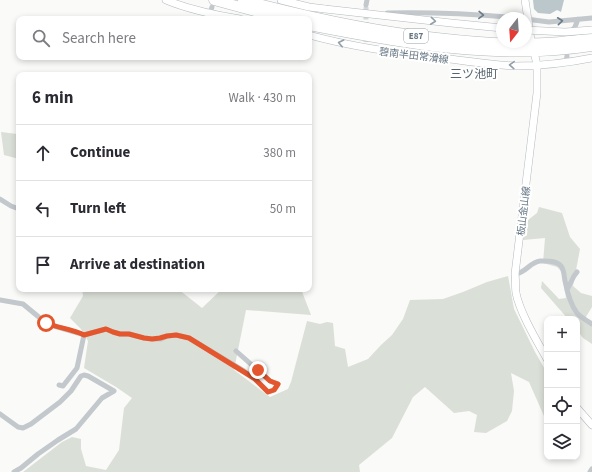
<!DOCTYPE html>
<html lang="en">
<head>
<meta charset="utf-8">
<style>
	body { margin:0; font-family:"Source Sans 3","Noto Sans JP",sans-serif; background:#f2f2f3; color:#2b2b33 }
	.controls { position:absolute; right:12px; bottom:12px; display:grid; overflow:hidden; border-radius:8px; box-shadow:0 2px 6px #0003 }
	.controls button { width:36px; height:36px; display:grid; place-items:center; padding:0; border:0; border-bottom:1px solid #e1e1e2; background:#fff; color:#2b2b33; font:20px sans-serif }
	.compass { position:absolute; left:496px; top:12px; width:36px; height:36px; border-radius:50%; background:#fff; box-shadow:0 2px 6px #0003; rotate:197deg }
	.stop { position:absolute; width:12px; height:12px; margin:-9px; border:3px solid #e4572e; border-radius:50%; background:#fff }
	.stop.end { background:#e4572e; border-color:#fff; box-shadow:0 1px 4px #0008 }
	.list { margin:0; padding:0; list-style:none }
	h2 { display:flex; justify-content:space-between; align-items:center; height:52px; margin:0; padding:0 16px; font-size:17px }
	h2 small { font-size:13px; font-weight:400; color:#7c7c81 }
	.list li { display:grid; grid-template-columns:26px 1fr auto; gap:12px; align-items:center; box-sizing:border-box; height:56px; padding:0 16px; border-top:1px solid #e1e1e2 }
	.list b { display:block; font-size:15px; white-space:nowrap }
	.list em { font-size:13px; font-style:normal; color:#7c7c81 }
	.icon { flex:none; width:22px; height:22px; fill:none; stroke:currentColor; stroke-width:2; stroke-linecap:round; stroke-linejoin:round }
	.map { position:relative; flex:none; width:592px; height:472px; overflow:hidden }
	.search { position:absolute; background:#fff; box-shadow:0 2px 6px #0003; left:16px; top:16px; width:296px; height:44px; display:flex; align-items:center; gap:10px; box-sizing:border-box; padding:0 14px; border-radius:8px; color:#7c7c81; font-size:15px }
	.panel { position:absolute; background:#fff; box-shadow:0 2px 6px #0003; left:16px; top:72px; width:296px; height:220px; border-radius:8px }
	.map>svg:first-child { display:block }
</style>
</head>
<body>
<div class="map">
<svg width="592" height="472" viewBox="0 0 592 472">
	<rect width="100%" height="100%" fill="#fafaf8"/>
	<path fill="#dadfd7" d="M 1,132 L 17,134 L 19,133 L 19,159 L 4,155 Z
		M 539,207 L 562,213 L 570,237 L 580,249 L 573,286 L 581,293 L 592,296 L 592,307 L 584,320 L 592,326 L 592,344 L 583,338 L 577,330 L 577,319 L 568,319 L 541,288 L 542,281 L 559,299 L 566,298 L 562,272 L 557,267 L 543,263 L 545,238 L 523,240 L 528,220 L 537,213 Z
		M 508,276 L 514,309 L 535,352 L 547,373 L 547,414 L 544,416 L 529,382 L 511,373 L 514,391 L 512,411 L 507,421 L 486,433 L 474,432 L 477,415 L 469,411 L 454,413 L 425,387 L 413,397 L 392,438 L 359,465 L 360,472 L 23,472 L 62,442 L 72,437 L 81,439 L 81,449 L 86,466 L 106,470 L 119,450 L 124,408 L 132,398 L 116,387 L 84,368 L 88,341 L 81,329 L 70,318 L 83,296 L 82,289 L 178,289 L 202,308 L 222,289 L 301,289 L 311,315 L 246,310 L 234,370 L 270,397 L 288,389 L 291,382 L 307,321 L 320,324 L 327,322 L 333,323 L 335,346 L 345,349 L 348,367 L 368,359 L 381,345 L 392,335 L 403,319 L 410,300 L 443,299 L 463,292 L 487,282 Z"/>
	<path fill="#bbc7cb" d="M 533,0 L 564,0 L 561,12 L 557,10 L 550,14 L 538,13 L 534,9 Z"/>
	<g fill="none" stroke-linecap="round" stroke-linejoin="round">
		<path stroke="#d5d9db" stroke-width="5" stroke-dasharray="5 2.5" stroke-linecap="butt" d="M 366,42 L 366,5"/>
		<g stroke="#b3babf" stroke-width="8">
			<path id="secondary" d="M 166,0 C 190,10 215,15 240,19
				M 281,0 L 309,7 L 325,9
				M 525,0 L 531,40
				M 309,35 C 356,48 401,54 450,59 C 472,62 494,65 516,66 C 542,66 567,63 592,58
				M 535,56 L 537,65 L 537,93 L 515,274 C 516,280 515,287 516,293 C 520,313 537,341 547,359
				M 577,408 L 592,425"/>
		</g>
		<g stroke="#b4b9bd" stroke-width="11">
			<path id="highway" d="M 214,0 L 285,19
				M 243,0 C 307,17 371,31 437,38 C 489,44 540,47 592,38
				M 309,25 C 401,43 498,61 592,46"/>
		</g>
		<path stroke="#c3c8cc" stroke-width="5" d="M 366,5 L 367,0
			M 210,13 L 212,7
			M 387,13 C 431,12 475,14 519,18
			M 526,19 L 549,22 L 592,18
			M 568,36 L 575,27 L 578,19
			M 566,62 L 567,56
			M 0,199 L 11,206 L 19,209
			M 515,274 C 526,273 530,262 540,261 C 546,261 556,260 561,266 C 564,269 564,276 565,281 C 567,291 570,304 577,313 C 581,317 587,321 592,324
			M 567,290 L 574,276 L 577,272
			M 0,300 L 23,304 L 46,323 L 54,326 L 78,333 L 84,335 L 106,329 L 113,332 L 120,334 L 129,334 L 144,338 L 153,339 L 161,339 L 167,336 L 177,335 L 189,338 L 244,371 L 255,379 L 268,392 L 274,390 L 278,384 L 270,381 L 236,351
			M 59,385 L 63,386 L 77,368 L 84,335
			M 0,414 L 18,427 L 23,428 L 31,424 L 60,402 L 71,391 L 81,376 L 84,375 L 88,376 L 114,391 L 102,398 L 76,429 L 58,440 L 38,454 L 21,468 L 14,472
			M 590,472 L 592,469"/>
		<use href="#secondary" stroke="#fff" stroke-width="7"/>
		<use href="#highway" stroke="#fff" stroke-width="10"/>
		<g stroke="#b3babf" stroke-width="8" stroke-linecap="butt">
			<path id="secondary-bridge" d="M 325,9 L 451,23 L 502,28
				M 526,30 L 565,32 L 592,30"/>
		</g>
		<use href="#secondary-bridge" stroke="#fff" stroke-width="7"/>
	</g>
	<defs><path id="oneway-chevron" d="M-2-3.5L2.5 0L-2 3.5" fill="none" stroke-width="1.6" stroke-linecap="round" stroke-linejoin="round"/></defs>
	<g stroke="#6a7a87">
		<use href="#oneway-chevron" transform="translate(481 15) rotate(2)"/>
		<use href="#oneway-chevron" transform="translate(560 21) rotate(-6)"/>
	</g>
	<g stroke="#939fa8">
		<use href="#oneway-chevron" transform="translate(433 21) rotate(6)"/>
		<use href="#oneway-chevron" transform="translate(341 43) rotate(-167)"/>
		<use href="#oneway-chevron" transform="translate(512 65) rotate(-177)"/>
	</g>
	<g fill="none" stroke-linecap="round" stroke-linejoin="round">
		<path stroke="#e4572e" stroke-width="5" d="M 46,323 C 58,328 72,329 84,335 L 106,329 L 113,332 L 120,334 L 129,334 L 144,338 L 152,339 L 160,338 L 167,336 L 176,335 L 189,338 L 244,372 L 255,379 L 268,392 L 274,390 L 278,384 L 270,381 L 258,370"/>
	</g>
	<g text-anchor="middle" stroke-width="4" stroke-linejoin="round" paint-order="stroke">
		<rect fill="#fff" stroke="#939fa8" stroke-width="1" x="404" y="29" width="24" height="14" rx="3"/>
		<g font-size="9" font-weight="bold" fill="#657683">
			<text x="416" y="39">E87</text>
		</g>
		<g font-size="10" fill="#657683" stroke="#fff">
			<text transform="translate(414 55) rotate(7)" y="4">碧南半田常滑線</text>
			<text transform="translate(523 211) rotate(-83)" y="4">板山金山線</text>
		</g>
		<g font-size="12" fill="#57646e" stroke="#fff">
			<text x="474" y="78">三ツ池町</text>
		</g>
	</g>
</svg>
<div class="controls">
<button>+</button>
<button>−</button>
<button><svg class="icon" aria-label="locate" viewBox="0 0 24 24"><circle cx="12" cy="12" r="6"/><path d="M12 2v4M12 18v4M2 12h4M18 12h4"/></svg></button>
<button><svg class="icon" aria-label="layers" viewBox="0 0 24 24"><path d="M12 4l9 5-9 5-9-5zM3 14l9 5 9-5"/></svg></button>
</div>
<svg class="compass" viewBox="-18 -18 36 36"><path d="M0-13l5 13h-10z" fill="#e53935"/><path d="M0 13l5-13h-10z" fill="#7c7c81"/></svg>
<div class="stop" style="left:46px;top:323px"></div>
<div class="stop end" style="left:258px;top:370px"></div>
<div class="search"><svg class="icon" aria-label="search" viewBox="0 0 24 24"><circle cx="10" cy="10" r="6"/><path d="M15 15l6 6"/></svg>Search here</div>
<section class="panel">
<h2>6 min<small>Walk · 430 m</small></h2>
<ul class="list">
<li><svg class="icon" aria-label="ahead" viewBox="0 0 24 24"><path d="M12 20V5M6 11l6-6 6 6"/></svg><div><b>Continue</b></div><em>380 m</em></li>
<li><svg class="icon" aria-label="left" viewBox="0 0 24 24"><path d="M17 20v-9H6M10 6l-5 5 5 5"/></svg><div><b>Turn left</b></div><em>50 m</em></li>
<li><svg class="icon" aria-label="arrive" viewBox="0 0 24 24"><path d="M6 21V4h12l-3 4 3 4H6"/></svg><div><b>Arrive at destination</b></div></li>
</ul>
</section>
</div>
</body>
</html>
